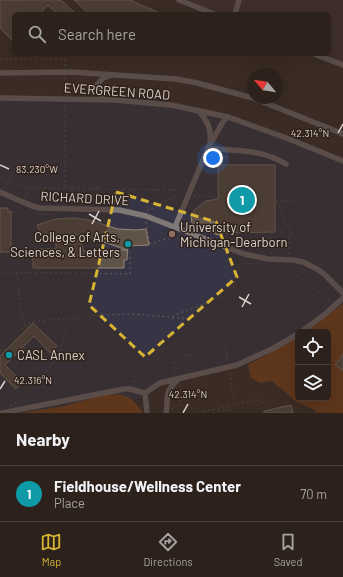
<!DOCTYPE html>
<html lang="en">
<head>
<meta charset="utf-8">
<style>
	body { margin:0; font-family:Barlow,sans-serif; background:#342924; color:#f1f3f6 }
	.controls { position:absolute; right:12px; bottom:12px; display:grid; overflow:hidden; border-radius:6px; box-shadow:0 4px 16px #0002 }
	.controls button { width:36px; height:36px; display:grid; place-items:center; padding:0; border:0; border-bottom:1px solid #483e3a; background:#2c211b; color:#f1f3f6; font:20px sans-serif }
	.compass { position:absolute; left:247px; top:68px; width:36px; height:36px; border-radius:50%; background:#2c211b; box-shadow:0 4px 16px #0002; rotate:299deg }
	.you { position:absolute; left:213px; top:158px; width:14px; height:14px; margin:-10px; border:3px solid #fff; border-radius:50%; background:#1a73e8; box-shadow:0 0 0 6px #1a73e833 }
	.badge { display:grid; place-items:center; width:26px; height:26px; border-radius:50%; background:#d7b434; color:#fff; font-size:13px; font-weight:700 }
	.pin { position:absolute; translate:-50% -50%; border:2px solid #fff; box-shadow:0 1px 4px #0006 }
	.list { margin:0; padding:0; list-style:none }
	h2 { display:flex; justify-content:space-between; align-items:center; height:52px; margin:0; padding:0 16px; font-size:17px }
	h2 small { font-size:13px; font-weight:400; color:#a6a3a3 }
	.list li { display:grid; grid-template-columns:26px 1fr auto; gap:12px; align-items:center; box-sizing:border-box; height:56px; padding:0 16px; border-top:1px solid #483e3a }
	.list b { display:block; font-size:15px; white-space:nowrap }
	.list p { margin:0; font-size:13px; white-space:nowrap; color:#a6a3a3 }
	.list em { font-size:13px; font-style:normal; color:#a6a3a3 }
	.icon { flex:none; width:22px; height:22px; fill:none; stroke:currentColor; stroke-width:2; stroke-linecap:round; stroke-linejoin:round }
	.map { position:relative; flex:none; width:343px; height:413px; overflow:hidden }
	.search { position:absolute; background:#2c211b; box-shadow:0 4px 16px #0002; left:12px; right:12px; top:12px; height:44px; display:flex; align-items:center; gap:10px; box-sizing:border-box; padding:0 14px; border-radius:6px; color:#a6a3a3; font-size:15px }
	.sheet { height:108px; background:#2c211b }
	nav { display:flex; justify-content:space-around; align-items:center; box-sizing:border-box; height:56px; border-top:1px solid #483e3a; background:#2c211b; font-size:11px; color:#a6a3a3 }
	nav a { display:grid; justify-items:center; gap:2px }
	nav .on { color:#d7b434 }
	.map>svg:first-child { display:block }
</style>
</head>
<body>
<div class="map">
<svg width="343" height="413" viewBox="0 0 343 413">
	<rect width="100%" height="100%" fill="#3a2c24"/>
	<path fill="#45312f" d="M 179,0 L 343,0 L 343,65 L 314,54 L 329,54 L 329,14 L 214,14 Z"/>
	<path fill="#373445" d="M 0,99 L 145,103 L 209,114 L 274,135 L 343,163 L 343,304 L 310,332 L 298,332 L 267,357 L 260,354 L 242,362 L 160,383 L 136,401 L 108,396 L 27,413 L 0,413 Z"/>
	<path fill="#884312" d="M 343,304 L 343,413 L 316,413 L 315,410 L 297,402 L 272,381 L 260,383 L 251,378 L 248,365 L 286,344 L 298,336 L 298,398 L 328,398 L 328,332 L 304,332 Z
		M 107,394 C 128,395 130,395 143,413 L 20,413 L 64,406 Z"/>
	<path fill="#605348" stroke="#938579" fill-rule="evenodd" d="M 0,0 L 61,0 L 76,14 L 57,14 L 48,5 L 42,11 L 45,14 L 14,14 L 14,42 L 0,28 Z
		M 74,0 L 130,0 L 162,14 L 89,14 Z
		M 218,165 L 275,165 L 275,232 L 219,233 L 218,235 L 209,231 L 214,221 L 203,228 L 194,226 L 192,223 L 191,217 L 194,210 L 206,201 L 218,199 Z
		M 0,208 L 8,208 L 8,212 L 11,211 L 11,252 L 0,252 Z
		M 72,218 L 89,220 L 118,229 L 136,230 L 146,229 L 149,245 L 128,246 L 127,260 L 124,260 L 124,268 L 33,268 L 33,258 L 31,258 L 31,250 L 34,250 L 34,249 L 56,249 L 56,234 L 42,238 L 37,225 L 56,219 ZM 69,234 L 83,235 L 127,250 L 84,251 L 81,243 Z
		M 33,323 L 57,346 L 50,353 L 34,336 L 5,365 L 22,382 L 16,389 L 0,373 L 0,356 Z
		M 343,354 L 343,370 L 335,365 Z
		M 291,405 L 293,413 L 264,413 L 264,411 Z"/>
	<g fill="none" stroke-linecap="round" stroke-linejoin="round">
		<path stroke="#6b5e57" stroke-width="1" stroke-dasharray="2 3" stroke-linecap="butt" d="M 0,59 L 65,59
			M 65,66 L 65,54
			M 65,94 L 65,77
			M 65,105 L 65,188
			M 222,165 L 223,158 L 231,156
			M 0,178 L 16,185 L 31,188 L 180,190 L 183,192
			M 4,189 L 10,179
			M 194,196 L 218,197
			M 25,198 L 33,185
			M 275,201 L 294,201
			M 277,201 L 290,233 L 293,233
			M 72,202 L 72,185
			M 97,204 L 97,185
			M 147,211 L 183,192
			M 11,213 L 16,212 L 20,206
			M 39,214 L 53,215 L 55,214
			M 146,222 L 150,245
			M 271,232 L 271,255
			M 149,244 L 169,238 L 175,234
			M 289,254 L 290,233
			M 286,266 L 330,301
			M 72,268 L 72,273
			M 0,272 L 130,274 L 130,250
			M 17,273 L 21,316 L 27,329
			M 339,308 L 343,311
			M 172,318 L 183,318 L 185,321
			M 225,348 L 228,362
			M 0,351 L 27,323 L 36,321 L 78,318
			M 176,373 L 173,367 L 176,357 L 180,355 L 194,355
			M 230,373 L 231,384 L 235,403
			M 133,375 L 135,384
			M 180,385 L 180,404 L 185,413
			M 10,406 L 23,399 L 44,376 L 60,351 L 67,326 L 75,319 L 88,316 L 131,314 L 171,317 L 182,312 L 205,304 L 215,298 L 225,297 L 230,294 L 233,291 L 236,273 L 239,268 L 244,264 L 259,263
			M 172,409 L 180,404
			M 198,413 L 254,400 C 260,400 263,402 268,407
			M 213,413 L 227,409 L 228,413"/>
		<path stroke="#807777" stroke-width="5.5" d="M 179,0 L 214,14
			M 235,14 L 239,0
			M 314,54 L 343,65
			M 0,73 L 71,72 L 176,79 L 197,83 L 253,98
			M 0,98 L 115,100 L 171,105 L 228,117 L 289,139 L 343,161
			M 253,98 L 343,134
			M 105,100 L 98,90 L 97,85 L 103,78 L 109,76
			M 199,111 C 207,121 212,129 210,142
			M 208,148 C 237,152 259,148 286,164
			M 0,192 L 32,206 L 40,208 L 119,210 L 146,216 L 244,254 L 268,259 L 293,260 L 303,262 L 317,269 L 324,274 L 343,293
			M 175,227 L 208,148 L 224,120 L 228,117
			M 301,332 L 324,315 L 343,298
			M 145,393 L 147,413
			M 2,413 L 124,389 L 130,389 L 145,393 L 160,383 L 237,365 L 274,348 L 298,334
			M 166,413 C 169,395 163,395 178,379"/>
	</g>
	<path d="M0 0H343V413H0ZM 116,192 L 216,222 L 237,277 L 145,357 L 89,305 Z" fill="#3a2c24" fill-opacity=".55" fill-rule="evenodd"/>
	<path fill="none" stroke="#d7b434" stroke-width="3" stroke-dasharray="8 5" stroke-linejoin="round" d="M 116,192 L 216,222 L 237,277 L 145,357 L 89,305 Z"/>
	<path fill="none" stroke="#dad0cb" stroke-width="1.5" d="M 338,133 L 343,124M 0,165 L 9,169M 89,214 L 101,221M 92,224 L 99,211M 239,297 L 251,304M 242,307 L 249,294M 0,389 L 5,381M 183,413 L 188,404"/>
	<circle fill="#8d6e63" stroke="#30221b" stroke-width="1.5" cx="172" cy="234" r="4"/>
	<g fill="#0f9aa8" stroke="#30221b" stroke-width="1.5">
		<circle cx="128" cy="244" r="4"/>
		<circle cx="9" cy="355" r="4"/>
	</g>
	<g text-anchor="middle" stroke-width="3" stroke-linejoin="round" paint-order="stroke">
		<g font-size="13" fill="#dad0cb" stroke="#30221b">
			<text transform="translate(117 91) rotate(4)" y="5">EVERGREEN ROAD</text>
			<text transform="translate(85 198) rotate(3)" y="5">RICHARD DRIVE</text>
		</g>
		<g font-size="13" fill="#dad0cb" stroke="#30221b" text-anchor="start">
			<text x="180" y="232">University of<tspan x="180" dy="15">Michigan-Dearborn</tspan></text>
			<text x="120" y="242" text-anchor="end">College of Arts,<tspan x="120" dy="15">Sciences, &amp; Letters</tspan></text>
			<text x="17" y="360">CASL Annex</text>
		</g>
	</g>
	<g font-size="10" text-anchor="middle" fill="#dad0cb" stroke="#30221b" stroke-width="3" stroke-linejoin="round" paint-order="stroke">
		<text x="310" y="137">42.314°N</text>
		<text x="37" y="173">83.230°W</text>
		<text x="33" y="384">42.316°N</text>
		<text x="188" y="398">42.314°N</text>
	</g>
</svg>
<div class="controls">
<button><svg class="icon" aria-label="locate" viewBox="0 0 24 24"><circle cx="12" cy="12" r="6"/><path d="M12 2v4M12 18v4M2 12h4M18 12h4"/></svg></button>
<button><svg class="icon" aria-label="layers" viewBox="0 0 24 24"><path d="M12 4l9 5-9 5-9-5zM3 14l9 5 9-5"/></svg></button>
</div>
<svg class="compass" viewBox="-18 -18 36 36"><path d="M0-13l5 13h-10z" fill="#e53935"/><path d="M0 13l5-13h-10z" fill="#a6a3a3"/></svg>
<div class="you"></div>
<div class="pin badge" style="left:242px;top:200px;background:#0f9aa8">1</div>
<div class="search"><svg class="icon" aria-label="search" viewBox="0 0 24 24"><circle cx="10" cy="10" r="6"/><path d="M15 15l6 6"/></svg>Search here</div>
</div>
<section class="sheet">
<h2>Nearby<small></small></h2>
<ul class="list">
<li><span class="badge" style="background:#0f9aa8">1</span><div><b>Fieldhouse/Wellness Center</b><p>Place</p></div><em>70 m</em></li>
</ul>
</section>
<nav>
<a class="on"><svg class="icon" aria-label="map" viewBox="0 0 24 24"><path d="M3 6l6-2 6 2 6-2v14l-6 2-6-2-6 2zM9 4v14M15 6v14"/></svg>Map</a>
<a><svg class="icon" aria-label="directions" viewBox="0 0 24 24"><path d="M12 3l9 9-9 9-9-9zM9 14v-3h6M13 9l2 2-2 2"/></svg>Directions</a>
<a><svg class="icon" aria-label="saved" viewBox="0 0 24 24"><path d="M7 4h10v16l-5-4-5 4z"/></svg>Saved</a>
</nav>
</body>
</html>
